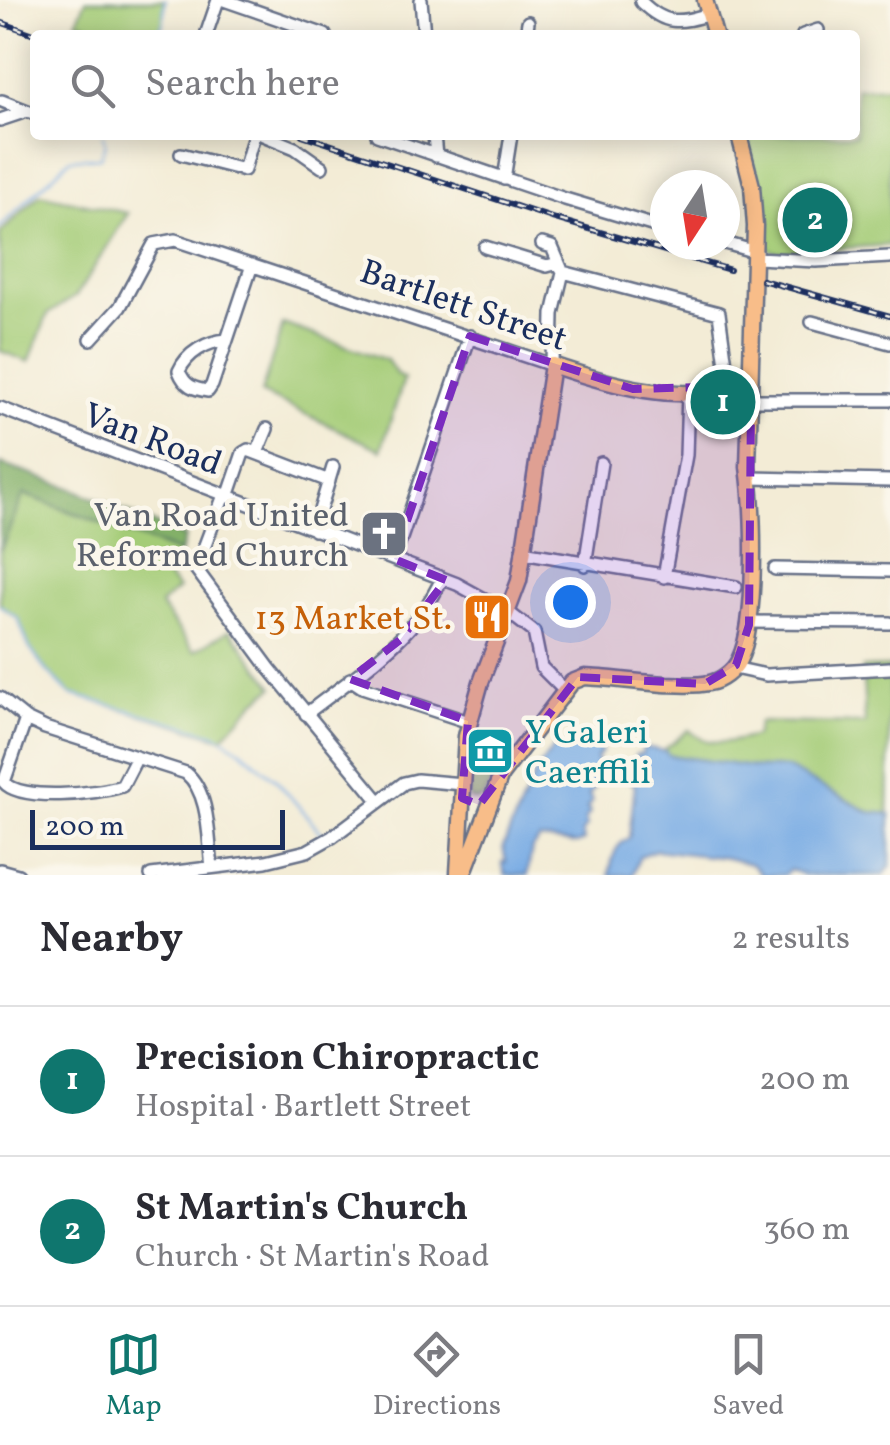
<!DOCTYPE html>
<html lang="en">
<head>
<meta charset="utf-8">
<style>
	body { margin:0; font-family:Vollkorn,serif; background:#f2f2f3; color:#2b2b33 }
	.compass { position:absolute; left:650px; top:170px; width:90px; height:90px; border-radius:50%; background:#fff; box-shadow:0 5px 25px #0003; rotate:192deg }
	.scale { position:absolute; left:30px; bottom:25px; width:255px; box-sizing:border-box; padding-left:10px; border:5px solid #1b2f5e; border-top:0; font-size:28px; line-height:35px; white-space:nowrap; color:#1b2f5e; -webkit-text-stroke:8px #fbf7ec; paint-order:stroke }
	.you { position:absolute; left:570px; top:602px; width:35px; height:35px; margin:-25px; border:8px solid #fff; border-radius:50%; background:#1a73e8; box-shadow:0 0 0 15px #1a73e833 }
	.badge { display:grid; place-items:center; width:65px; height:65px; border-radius:50%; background:#0f766e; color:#fff; font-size:32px; font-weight:700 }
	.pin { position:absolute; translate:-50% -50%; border:5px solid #fff; box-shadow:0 2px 10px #0006 }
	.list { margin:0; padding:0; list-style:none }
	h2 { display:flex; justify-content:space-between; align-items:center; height:130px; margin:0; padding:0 40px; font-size:42px }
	h2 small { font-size:32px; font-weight:400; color:#7c7c81 }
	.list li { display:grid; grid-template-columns:65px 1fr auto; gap:30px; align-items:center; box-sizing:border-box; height:150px; padding:0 40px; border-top:2px solid #e1e1e2 }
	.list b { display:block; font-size:38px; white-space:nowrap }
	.list p { margin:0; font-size:32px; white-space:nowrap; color:#7c7c81 }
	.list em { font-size:32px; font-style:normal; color:#7c7c81 }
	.icon { flex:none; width:55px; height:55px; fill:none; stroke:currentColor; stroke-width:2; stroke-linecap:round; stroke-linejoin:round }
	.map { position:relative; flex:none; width:890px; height:875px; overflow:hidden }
	.search { position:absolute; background:#fff; box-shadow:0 5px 25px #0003; left:30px; right:30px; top:30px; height:110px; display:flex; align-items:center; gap:25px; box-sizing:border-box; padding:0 35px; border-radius:10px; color:#7c7c81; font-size:38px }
	.sheet { height:430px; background:#fff }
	nav { display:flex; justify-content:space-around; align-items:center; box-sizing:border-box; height:140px; border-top:2px solid #e1e1e2; background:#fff; font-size:28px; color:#7c7c81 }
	nav a { display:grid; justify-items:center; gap:5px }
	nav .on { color:#0f766e }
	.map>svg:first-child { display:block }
</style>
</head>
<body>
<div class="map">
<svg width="890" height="875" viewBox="0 0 890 875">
	<rect width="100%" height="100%" fill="#fbf7ec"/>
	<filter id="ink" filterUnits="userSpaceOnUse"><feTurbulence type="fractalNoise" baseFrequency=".01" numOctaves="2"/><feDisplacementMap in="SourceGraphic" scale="20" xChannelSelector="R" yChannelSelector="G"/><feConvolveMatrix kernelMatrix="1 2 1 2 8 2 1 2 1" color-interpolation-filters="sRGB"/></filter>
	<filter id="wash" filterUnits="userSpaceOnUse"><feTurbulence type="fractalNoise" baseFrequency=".0048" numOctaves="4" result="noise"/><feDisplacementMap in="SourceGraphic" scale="40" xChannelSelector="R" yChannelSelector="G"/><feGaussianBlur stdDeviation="2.25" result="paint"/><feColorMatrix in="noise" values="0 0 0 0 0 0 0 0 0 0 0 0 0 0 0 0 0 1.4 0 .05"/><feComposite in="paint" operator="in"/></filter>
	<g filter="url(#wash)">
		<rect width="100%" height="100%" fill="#f3ecd6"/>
		<path fill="#a4cc77" stroke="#607e6a" stroke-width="2.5" d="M 86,0 L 165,0 L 163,24 L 157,35 L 115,35 L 77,21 Z
			M 890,86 L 890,245 L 786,252 L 774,252 L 764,246 L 748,135 L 855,135 L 855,88 Z
			M 40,194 L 128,213 L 76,296 L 48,314 L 29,362 L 0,351 L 0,233 Z
			M 283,324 L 387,360 L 397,375 L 404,379 L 381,450 L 261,393 Z
			M 23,494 L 180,553 L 168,578 L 178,589 L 160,605 L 194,651 L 230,630 L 274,687 L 256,701 L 222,738 L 70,694 L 43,667 L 29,647 L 18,618 L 0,605 L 0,551 Z
			M 890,667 L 888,815 L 870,812 L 786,768 L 759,768 L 667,755 L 665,749 L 689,730 C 709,749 731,742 755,736 L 759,722 L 865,724 L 863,668 Z
			M 489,764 L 498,770 L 484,797 L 478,801 L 469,799 C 468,786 468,778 475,767 Z"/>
		<path fill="#83b068" stroke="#4f7063" stroke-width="2.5" d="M 0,464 L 71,488 L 185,537 L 180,553 L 24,494 L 0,551 Z"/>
		<path fill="#78abe4" stroke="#4a6da1" stroke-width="2.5" d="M 586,740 L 592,741 L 602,751 L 596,758 L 599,766 L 594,770 L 597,776 L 592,783 L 594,788 L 589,795 L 592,801 L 587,808 L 590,813 L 585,820 L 587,826 L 582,832 L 584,841 L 577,844 L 540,839 L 532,848 L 527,875 L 505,875 L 502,862 L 506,862 L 503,847 L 536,771 L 554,747 Z
			M 643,747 L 666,751 L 668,755 L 759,768 L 786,768 L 869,812 L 890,814 L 890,866 L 884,875 L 805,875 L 790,870 L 783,875 L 762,875 L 751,864 L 726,858 L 656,850 L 640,856 L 632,875 L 609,875 C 613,858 613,846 629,838 L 635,785 L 630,782 L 636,754 L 642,754 Z"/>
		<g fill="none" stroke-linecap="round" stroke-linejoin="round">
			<path stroke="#78abe4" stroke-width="2.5" d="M 157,35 L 163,24 L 165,0
				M 0,227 L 70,159 L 100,157 L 105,144 L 103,135
				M 0,605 L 18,618 L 29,647 L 43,667 L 70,694 L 215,734 L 240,749 L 276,780 L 325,837"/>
		</g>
	</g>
	<g filter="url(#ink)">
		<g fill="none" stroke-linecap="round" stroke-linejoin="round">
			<g stroke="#677188" stroke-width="16">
				<path id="minor" d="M 224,0 L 325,35
					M 421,0 L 424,35
					M 641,2 C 666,26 678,23 710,14
					M 206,35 L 218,0
					M 526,35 L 528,22
					M 803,35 L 818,30
					M 2,101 L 35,114
					M 0,120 L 24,112
					M 263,135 L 295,148 L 322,167
					M 377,135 L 565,199 L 665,229
					M 434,135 L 436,156
					M 181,154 L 244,170 L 254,135
					M 504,179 L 511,135
					M 725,243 L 756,252
					M 542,244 L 552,247 L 561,268
					M 485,247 L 547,266 L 558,263
					M 756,258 L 816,261 L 890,257
					M 563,272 L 719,313 L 727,372 L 738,386
					M 812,322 L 890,343
					M 91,339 L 120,307 L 154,244 L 175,240 L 552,365 L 553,314 L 563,272
					M 227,340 C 207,341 187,353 179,371 C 185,386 193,389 208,391 L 212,385 L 252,265
					M 751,400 L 890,400
					M 0,408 L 457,584 L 508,612 L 534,632 L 541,667 L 564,690
					M 257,453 L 267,429
					M 750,478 L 890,481
					M 224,495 L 196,569 L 270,669 L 378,800
					M 228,497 L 243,453 L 248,450 L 329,481
					M 314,530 L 333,467
					M 522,552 L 736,587
					M 394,559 L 470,336
					M 585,565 L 601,463
					M 775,569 L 890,571
					M 664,577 L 686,455 L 688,393
					M 750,622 L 890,623
					M 734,668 L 766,675 L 890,668
					M 350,679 L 362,687 L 469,722
					M 0,698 L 26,719 L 45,728 L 186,773 C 210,793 208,838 212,867
					M 306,714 C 356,675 416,638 442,578
					M 26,719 L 4,782 C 20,802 97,794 122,786 L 136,759
					M 0,870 L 18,875
					M 151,875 L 266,861 L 307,851 L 332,837 L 404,783 L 417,780 L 462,784"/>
			</g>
			<g stroke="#677188" stroke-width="19">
				<path id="major" d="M 705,0 L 715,35
					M 458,873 L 466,736 L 481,682 L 519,581 L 552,365 C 611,385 676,404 738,386
					M 463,875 L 501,775 L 572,682 L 585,677 C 618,678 679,689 709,683 C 721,681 734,671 739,660 C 758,623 754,509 748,467 L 755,226 L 752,186 L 739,135"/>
			</g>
			<use href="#minor" stroke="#fff" stroke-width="11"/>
			<use href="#major" stroke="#f8bd89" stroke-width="14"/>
			<g stroke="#1b2f5e" stroke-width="6">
				<path id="rail" d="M 0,22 L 37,35
					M 302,135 L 552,218 L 730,270
					M 762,280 L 890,316"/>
			</g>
			<use href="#rail" stroke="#fbf7ec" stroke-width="2.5" stroke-dasharray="8" stroke-linecap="butt"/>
		</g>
	</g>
	<path fill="#7b2cbf" fill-opacity="0.2" stroke="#7b2cbf" stroke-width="8" stroke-dasharray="20 12" stroke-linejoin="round" d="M 470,336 L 633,389 L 738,386 L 751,400 L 749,625 L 736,665 L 705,684 L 578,677 L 479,805 L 462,798 L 468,721 L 350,679 L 400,640 L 446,580 L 394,559 Z"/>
	<defs>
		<g id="church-square" transform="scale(2.5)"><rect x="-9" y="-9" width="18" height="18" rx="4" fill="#6b7280" stroke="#fbf7ec"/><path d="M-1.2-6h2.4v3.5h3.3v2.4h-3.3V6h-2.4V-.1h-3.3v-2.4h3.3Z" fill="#fff"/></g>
		<g id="restaurant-square" transform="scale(2.5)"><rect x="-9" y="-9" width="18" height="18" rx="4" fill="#e8710a" stroke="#fbf7ec"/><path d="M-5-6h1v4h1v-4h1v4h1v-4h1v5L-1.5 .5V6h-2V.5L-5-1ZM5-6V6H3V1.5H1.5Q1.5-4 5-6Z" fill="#fff"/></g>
		<g id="museum-square" transform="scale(2.5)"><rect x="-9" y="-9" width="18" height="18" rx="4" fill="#0f9aa8" stroke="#fbf7ec"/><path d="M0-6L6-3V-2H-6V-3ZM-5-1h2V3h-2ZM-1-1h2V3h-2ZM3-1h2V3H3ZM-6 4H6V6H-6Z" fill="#fff"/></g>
	</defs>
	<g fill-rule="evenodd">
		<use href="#church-square" x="384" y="534"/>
		<use href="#restaurant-square" x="487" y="617"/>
		<use href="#museum-square" x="490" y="751"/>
	</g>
	<g text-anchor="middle" stroke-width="9" stroke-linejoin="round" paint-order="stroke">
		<g font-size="35" fill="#1b2f5e" stroke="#fbf7ec">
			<text transform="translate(464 304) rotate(19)" y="12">Bartlett Street</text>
			<text transform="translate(153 438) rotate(21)" y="12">Van Road</text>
		</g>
		<g font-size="35" fill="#5b616d" stroke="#fbf7ec" text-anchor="end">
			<text x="349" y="526">Van Road United<tspan x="349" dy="40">Reformed Church</tspan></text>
		</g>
		<g font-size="35" fill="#c56008" stroke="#fbf7ec" text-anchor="end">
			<text x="452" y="629">13 Market St.</text>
		</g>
		<g font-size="35" fill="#0d838f" stroke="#fbf7ec" text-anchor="start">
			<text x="525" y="743">Y Galeri<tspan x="525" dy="40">Caerffili</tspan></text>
		</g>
	</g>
</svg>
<svg class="compass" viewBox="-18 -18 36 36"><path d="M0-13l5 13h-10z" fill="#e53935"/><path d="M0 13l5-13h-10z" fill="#7c7c81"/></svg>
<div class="scale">200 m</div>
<div class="you"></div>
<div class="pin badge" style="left:723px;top:402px">1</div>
<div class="pin badge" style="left:815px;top:220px">2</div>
<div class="search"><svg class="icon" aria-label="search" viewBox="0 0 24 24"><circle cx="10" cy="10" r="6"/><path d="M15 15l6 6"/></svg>Search here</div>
</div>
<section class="sheet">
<h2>Nearby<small>2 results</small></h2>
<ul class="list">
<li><span class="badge">1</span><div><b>Precision Chiropractic</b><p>Hospital · Bartlett Street</p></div><em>200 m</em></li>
<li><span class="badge">2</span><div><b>St Martin's Church</b><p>Church · St Martin's Road</p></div><em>360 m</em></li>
</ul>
</section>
<nav>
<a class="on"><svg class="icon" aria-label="map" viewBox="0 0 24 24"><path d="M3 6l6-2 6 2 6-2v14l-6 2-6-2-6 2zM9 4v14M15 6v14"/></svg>Map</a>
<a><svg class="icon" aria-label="directions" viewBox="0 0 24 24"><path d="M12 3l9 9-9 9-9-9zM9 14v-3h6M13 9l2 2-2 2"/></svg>Directions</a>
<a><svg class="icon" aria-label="saved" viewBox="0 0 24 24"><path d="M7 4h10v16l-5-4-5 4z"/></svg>Saved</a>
</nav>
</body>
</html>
